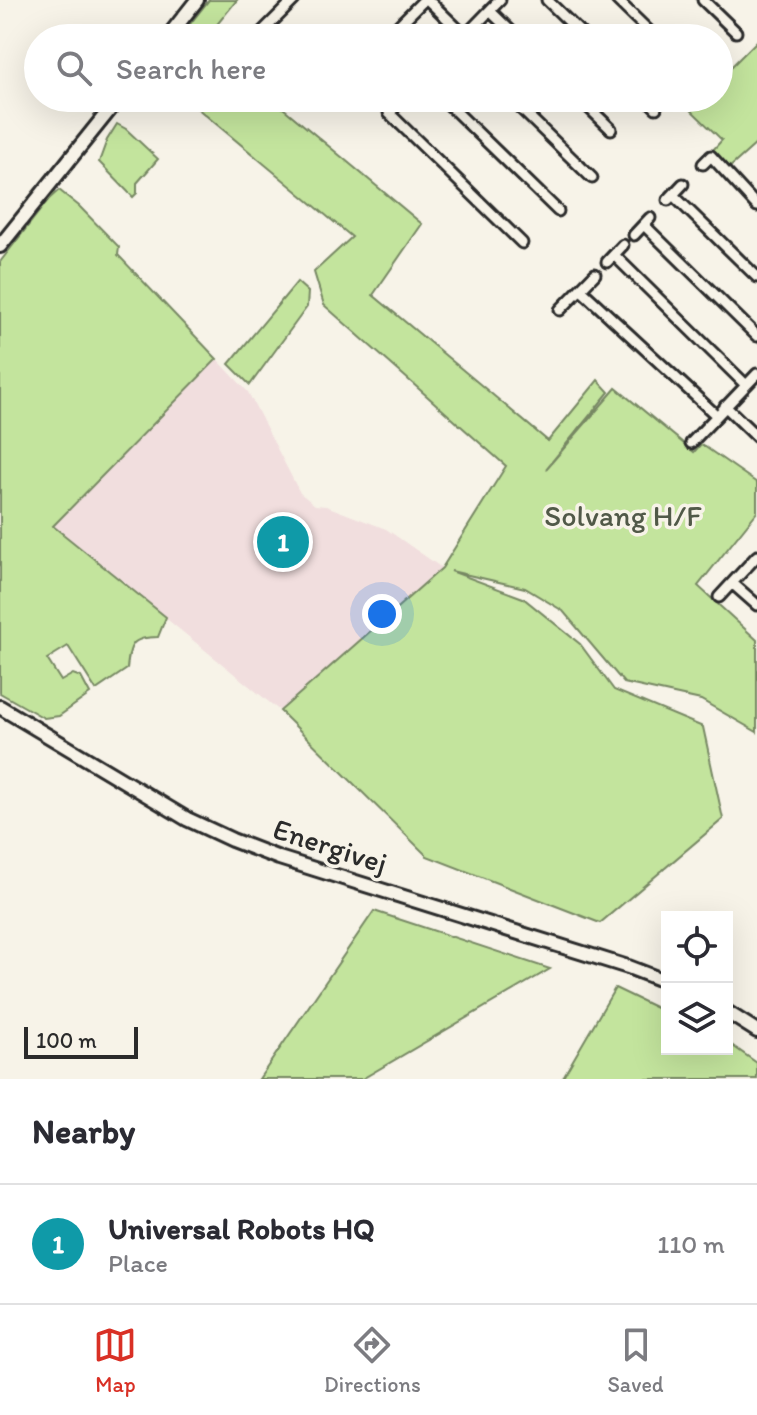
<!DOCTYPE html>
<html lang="en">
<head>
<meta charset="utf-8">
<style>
	body { margin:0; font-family:Itim,sans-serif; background:#f7f7f7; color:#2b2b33 }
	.controls { position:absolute; right:24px; bottom:24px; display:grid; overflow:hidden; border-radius:0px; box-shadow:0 8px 32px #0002 }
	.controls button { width:72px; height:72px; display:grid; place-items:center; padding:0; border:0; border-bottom:2px solid #e1e1e2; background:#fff; color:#2b2b33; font:40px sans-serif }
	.scale { position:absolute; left:24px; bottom:20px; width:114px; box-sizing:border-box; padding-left:8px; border:4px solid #2b2b2b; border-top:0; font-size:22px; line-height:28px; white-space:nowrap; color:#2b2b2b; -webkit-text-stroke:6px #f7f3e8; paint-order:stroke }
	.you { position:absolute; left:382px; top:614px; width:28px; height:28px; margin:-20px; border:6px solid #fff; border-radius:50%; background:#1a73e8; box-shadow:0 0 0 12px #1a73e833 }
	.badge { display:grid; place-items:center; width:52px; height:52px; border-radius:50%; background:#d93025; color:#fff; font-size:26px; font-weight:700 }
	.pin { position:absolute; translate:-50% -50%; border:4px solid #fff; box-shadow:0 2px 8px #0006 }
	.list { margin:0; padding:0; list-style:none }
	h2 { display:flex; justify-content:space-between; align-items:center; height:104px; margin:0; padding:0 32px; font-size:34px }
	h2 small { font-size:26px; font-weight:400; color:#7c7c81 }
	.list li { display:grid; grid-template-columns:52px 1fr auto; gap:24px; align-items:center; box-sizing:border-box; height:120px; padding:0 32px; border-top:2px solid #e1e1e2 }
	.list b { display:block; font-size:30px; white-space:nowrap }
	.list p { margin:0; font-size:26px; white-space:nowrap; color:#7c7c81 }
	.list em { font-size:26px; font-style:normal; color:#7c7c81 }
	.icon { flex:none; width:44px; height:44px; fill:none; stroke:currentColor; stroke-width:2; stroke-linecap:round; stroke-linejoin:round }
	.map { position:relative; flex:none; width:757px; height:1079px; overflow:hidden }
	.search { position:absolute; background:#fff; box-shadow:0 8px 32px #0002; left:24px; right:24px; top:24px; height:88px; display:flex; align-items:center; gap:20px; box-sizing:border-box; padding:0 28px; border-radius:44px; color:#7c7c81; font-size:30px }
	.sheet { height:224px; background:#fff }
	nav { display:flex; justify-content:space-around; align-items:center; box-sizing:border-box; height:112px; border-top:2px solid #e1e1e2; background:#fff; font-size:22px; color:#7c7c81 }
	nav a { display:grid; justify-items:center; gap:4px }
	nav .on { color:#d93025 }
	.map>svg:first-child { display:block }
</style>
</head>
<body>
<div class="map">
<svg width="757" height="1079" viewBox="0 0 757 1079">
	<rect width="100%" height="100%" fill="#f7f3e8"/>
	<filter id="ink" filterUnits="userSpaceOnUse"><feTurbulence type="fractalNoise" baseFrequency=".0125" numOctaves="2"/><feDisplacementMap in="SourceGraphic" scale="16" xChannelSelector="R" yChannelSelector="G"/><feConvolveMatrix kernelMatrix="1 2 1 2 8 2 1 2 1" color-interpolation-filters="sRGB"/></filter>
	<g filter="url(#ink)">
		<path fill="#f1dede" d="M 217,359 L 248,392 L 300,493 L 315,505 L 326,506 L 386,529 L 442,568 L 280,711 L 52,526 Z"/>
		<path fill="#c3e49d" stroke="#778864" stroke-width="2" d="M 209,0 L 237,0 L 206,38 L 179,38 Z
			M 757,41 L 757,143 L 729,168 L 712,151 L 722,140 L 691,110 L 701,98 L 719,98 L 719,79 Z
			M 185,98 L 271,98 L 422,224 L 373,295 L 548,441 L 598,380 L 609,392 L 546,469 L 616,388 L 694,452 L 701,444 L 757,483 L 757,512 L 698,586 L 757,640 L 757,732 L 701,700 L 624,683 L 563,611 L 525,588 L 451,571 L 523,598 L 580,644 L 614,690 L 703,727 L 723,819 L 600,923 L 427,856 L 280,711 L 442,568 L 506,466 L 324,305 L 314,272 L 352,237 Z
			M 117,124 L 126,129 L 158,159 L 137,183 L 137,193 L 133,197 L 99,162 L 107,140 Z
			M 59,190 L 79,206 L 119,247 L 118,255 L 217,359 L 53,526 L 166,617 L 158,637 C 132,637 129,644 127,669 L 96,690 L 68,646 L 47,659 L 61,681 L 73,674 L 81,677 L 90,694 L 59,716 L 44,718 L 0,693 L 0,262 L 49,199 Z
			M 297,282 L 308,292 L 307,307 L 250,385 L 229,364 Z
			M 374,911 L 550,969 L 362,1079 L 259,1079 Z
			M 615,988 L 667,1013 L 667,1049 L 727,1049 L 727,1042 L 757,1063 L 757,1079 L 562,1079 Z"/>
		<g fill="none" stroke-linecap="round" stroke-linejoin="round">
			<g stroke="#2b2b2b" stroke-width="15">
				<path id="street" d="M 428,0 L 465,36
					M 547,0 L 586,38
					M 617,0 L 656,38
					M 703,0 L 736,32
					M 490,11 L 518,38
					M 256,38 L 294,0
					M 386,38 L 424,0
					M 463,38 L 500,0
					M 404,98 L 389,113 L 522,243
					M 442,98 L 558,211
					M 510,98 L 592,178
					M 579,98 L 611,129
					M 646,98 L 656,108
					M 323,102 L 327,98
					M 703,164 L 711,156 L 757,206
					M 673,195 L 757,277
					M 668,200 L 683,184
					M 644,225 L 757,336
					M 634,235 L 650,218
					M 614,255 L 746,385
					M 607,262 L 623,245
					M 580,289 L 716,415
					M 560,310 L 595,274
					M 725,406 L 757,437
					M 691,443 L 757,374
					M 732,583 L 757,605
					M 719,597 L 757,556"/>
			</g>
			<g stroke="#2b2b2b" stroke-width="18">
				<path id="secondary" d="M 167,38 L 197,0
					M 0,246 L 119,98
					M 0,707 L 187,819 L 232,840 L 279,858 L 628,967 L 667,982
					M 727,1012 L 757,1031"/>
			</g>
			<use href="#street" stroke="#f7f3e8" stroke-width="9"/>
			<use href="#secondary" stroke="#f7f3e8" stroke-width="12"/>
		</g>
	</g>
	<g text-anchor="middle" stroke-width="7" stroke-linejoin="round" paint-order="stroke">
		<g font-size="30" fill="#515948" stroke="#f7f3e8">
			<text x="623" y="526">Solvang H/F</text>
		</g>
		<g font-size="30" fill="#2b2b2b" stroke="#f7f3e8">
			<text transform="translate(330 846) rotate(18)" y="10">Energivej</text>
		</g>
	</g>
</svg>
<div class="controls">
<button><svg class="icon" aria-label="locate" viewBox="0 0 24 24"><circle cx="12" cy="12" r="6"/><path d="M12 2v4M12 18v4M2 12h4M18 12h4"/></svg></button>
<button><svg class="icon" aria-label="layers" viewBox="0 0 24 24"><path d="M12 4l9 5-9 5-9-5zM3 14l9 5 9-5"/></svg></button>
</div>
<div class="scale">100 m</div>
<div class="you"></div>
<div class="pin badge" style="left:283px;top:542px;background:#0f9aa8">1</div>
<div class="search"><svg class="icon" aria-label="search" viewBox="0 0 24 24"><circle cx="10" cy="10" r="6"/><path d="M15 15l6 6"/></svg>Search here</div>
</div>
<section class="sheet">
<h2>Nearby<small></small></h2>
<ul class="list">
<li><span class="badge" style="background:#0f9aa8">1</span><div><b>Universal Robots HQ</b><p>Place</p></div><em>110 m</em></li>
</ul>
</section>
<nav>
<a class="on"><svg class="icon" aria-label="map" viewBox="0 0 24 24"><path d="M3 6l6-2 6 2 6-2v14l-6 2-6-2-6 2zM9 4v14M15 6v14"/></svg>Map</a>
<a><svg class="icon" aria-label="directions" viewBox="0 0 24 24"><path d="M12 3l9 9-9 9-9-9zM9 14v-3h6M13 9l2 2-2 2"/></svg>Directions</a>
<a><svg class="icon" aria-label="saved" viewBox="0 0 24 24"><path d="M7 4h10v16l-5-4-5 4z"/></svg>Saved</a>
</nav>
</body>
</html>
